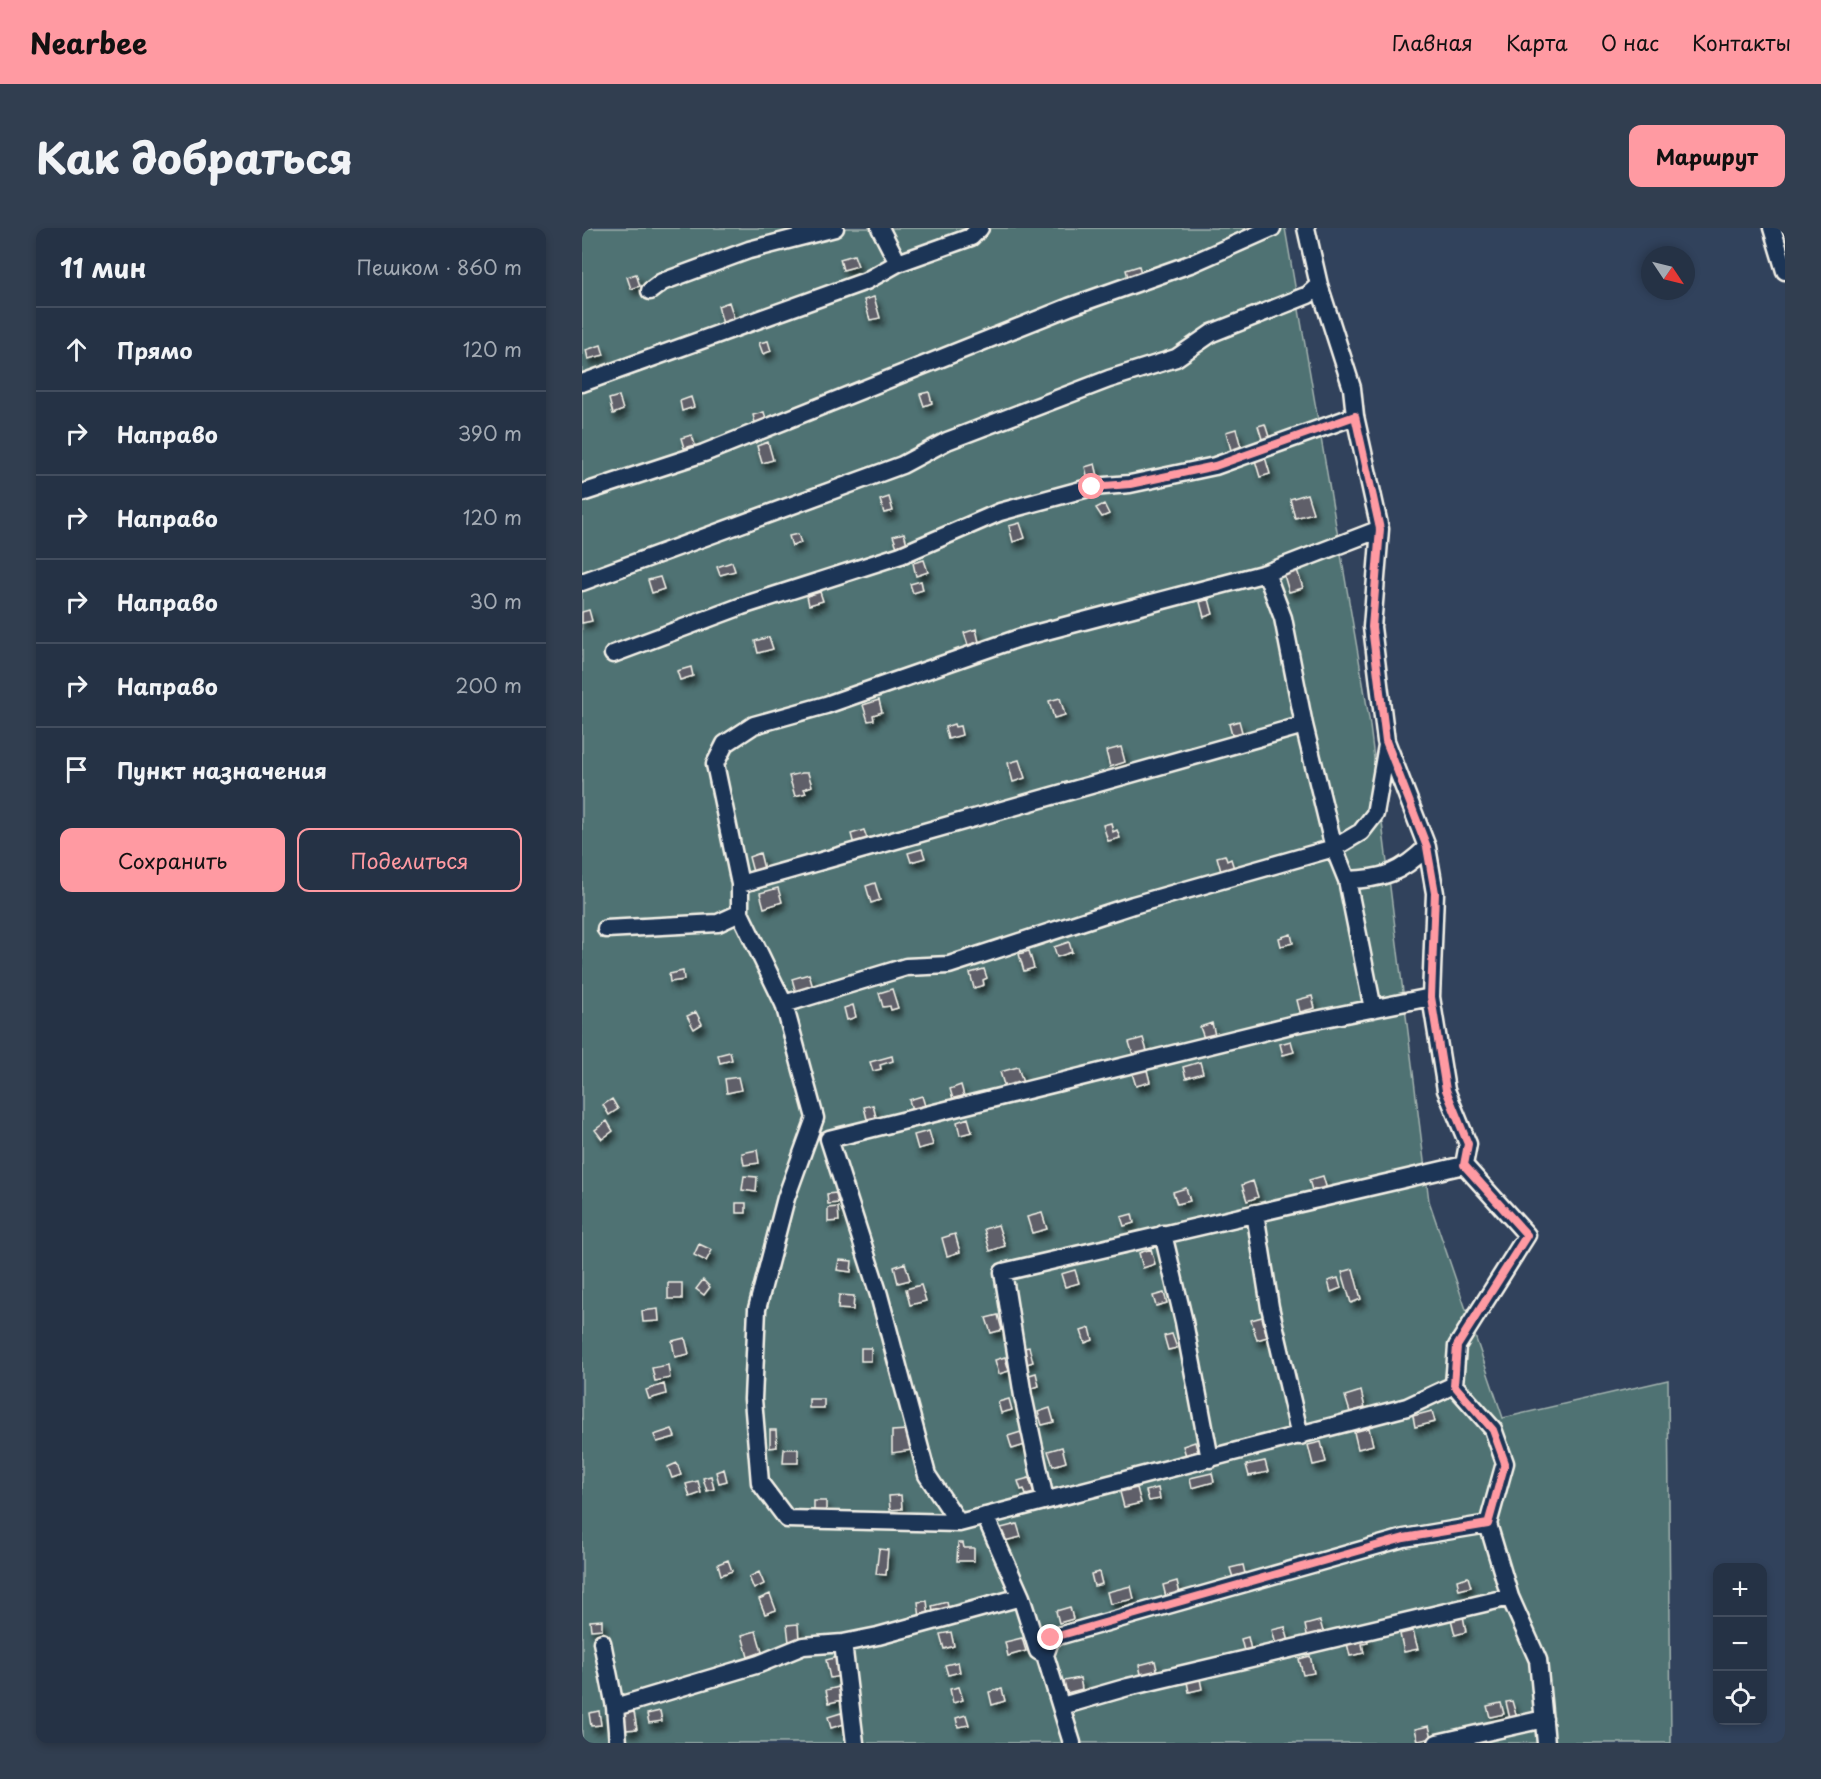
<!DOCTYPE html>
<html lang="ru">
<head>
<meta charset="utf-8">
<style>
	body { margin:0; font-family:"Playpen Sans",sans-serif; background:#313e50; color:#f1f3f6 }
	.controls { position:absolute; right:18px; bottom:18px; display:grid; overflow:hidden; border-radius:12px; box-shadow:0 3px 9px #0003 }
	.controls button { width:54px; height:54px; display:grid; place-items:center; padding:0; border:0; border-bottom:2px solid #424d5e; background:#253245; color:#f1f3f6; font:30px sans-serif }
	.compass { position:absolute; left:1059px; top:18px; width:54px; height:54px; border-radius:50%; background:#253245; box-shadow:0 3px 9px #0003; rotate:125deg }
	.stop { position:absolute; width:18px; height:18px; margin:-14px; border:4px solid #ff9aa2; border-radius:50%; background:#fff }
	.stop.end { background:#ff9aa2; border-color:#fff; box-shadow:0 2px 6px #0008 }
	.list { margin:0; padding:0; list-style:none }
	h2 { display:flex; justify-content:space-between; align-items:center; height:78px; margin:0; padding:0 24px; font-size:26px }
	h2 small { font-size:20px; font-weight:400; color:#a3aab3 }
	.list li { display:grid; grid-template-columns:39px 1fr auto; gap:18px; align-items:center; box-sizing:border-box; height:84px; padding:0 24px; border-top:2px solid #424d5e }
	.list b { display:block; font-size:22px; white-space:nowrap }
	.list em { font-size:20px; font-style:normal; color:#a3aab3 }
	.actions { display:flex; gap:12px; padding:18px 24px }
	.actions a { flex:1; padding:14px 0; border:2px solid #ff9aa2; border-radius:12px; text-align:center; font-size:21px; color:#ff9aa2 }
	.actions .main { background:#ff9aa2; color:#111 }
	.icon { flex:none; width:33px; height:33px; fill:none; stroke:currentColor; stroke-width:2; stroke-linecap:round; stroke-linejoin:round }
	.map { position:relative; flex:none; width:1203px; height:1515px; overflow:hidden; border-radius:12px }
	header { display:flex; align-items:center; gap:36px; box-sizing:border-box; height:84px; padding:0 30px; background:#ff9aa2; color:#111 }
	header strong { font-size:28px }
	nav { display:flex; gap:33px; margin-inline-start:auto; font-size:21px }
	.intro { display:flex; align-items:center; justify-content:space-between; box-sizing:border-box; height:144px; padding:0 36px }
	h1 { margin:0; font-size:42px }
	.button { padding:15px 27px; border-radius:12px; background:#ff9aa2; color:#111; font-size:21px; font-weight:700 }
	main { display:flex; gap:36px; padding:0 36px }
	aside { flex:1; background:#253245; border-radius:12px; box-shadow:0 3px 9px #0003 }
	.map>svg:first-child { display:block }
</style>
</head>
<body>
<header>
<strong>Nearbee</strong>
<nav><a>Главная</a><a>Карта</a><a>О нас</a><a>Контакты</a></nav>
</header>
<div class="intro"><h1>Как добраться</h1><a class="button">Маршрут</a></div>
<main>
<aside>
<h2>11 мин<small>Пешком · 860 m</small></h2>
<ul class="list">
<li><svg class="icon" aria-label="ahead" viewBox="0 0 24 24"><path d="M12 20V5M6 11l6-6 6 6"/></svg><div><b>Прямо</b></div><em>120 m</em></li>
<li><svg class="icon" aria-label="right" viewBox="0 0 24 24"><path d="M7 20v-9h11M14 6l5 5-5 5"/></svg><div><b>Направо</b></div><em>390 m</em></li>
<li><svg class="icon" aria-label="right" viewBox="0 0 24 24"><path d="M7 20v-9h11M14 6l5 5-5 5"/></svg><div><b>Направо</b></div><em>120 m</em></li>
<li><svg class="icon" aria-label="right" viewBox="0 0 24 24"><path d="M7 20v-9h11M14 6l5 5-5 5"/></svg><div><b>Направо</b></div><em>30 m</em></li>
<li><svg class="icon" aria-label="right" viewBox="0 0 24 24"><path d="M7 20v-9h11M14 6l5 5-5 5"/></svg><div><b>Направо</b></div><em>200 m</em></li>
<li><svg class="icon" aria-label="arrive" viewBox="0 0 24 24"><path d="M6 21V4h12l-3 4 3 4H6"/></svg><div><b>Пункт назначения</b></div></li>
</ul>
<div class="actions"><a class="main">Сохранить</a><a>Поделиться</a></div>
</aside>
<div class="map">
<svg width="1203" height="1515" viewBox="0 0 1203 1515">
	<defs>
		<filter id="shadow"><feDropShadow dx="3.5" dy="6" stdDeviation="3" flood-color="#0009"/></filter>
	</defs>
	<rect width="100%" height="100%" fill="#31425c"/>
	<filter id="ink" filterUnits="userSpaceOnUse"><feTurbulence type="fractalNoise" baseFrequency=".0167" numOctaves="2"/><feDisplacementMap in="SourceGraphic" scale="12" xChannelSelector="R" yChannelSelector="G"/><feConvolveMatrix kernelMatrix="1 2 1 2 8 2 1 2 1" color-interpolation-filters="sRGB"/></filter>
	<g filter="url(#ink)">
		<path fill="#4f7273" stroke="#a2b2ae" stroke-width="1.5" d="M 0,0 L 703,0 L 787,490 L 847,973 L 921,1190 L 1086,1152 L 1089,1515 L 0,1515 Z"/>
		<path fill="#5f5f69" stroke="#f4f1e8" stroke-width="1.5" filter="url(#shadow)" d="M 272,27 L 276,38 L 261,42 L 258,31 Z
			M 557,38 L 559,45 L 546,49 L 544,42 Z
			M 54,46 L 58,58 L 49,61 L 45,49 Z
			M 292,69 L 298,90 L 288,92 L 282,72 Z
			M 147,74 L 153,93 L 141,96 L 136,78 Z
			M 186,113 L 189,123 L 181,126 L 177,115 Z
			M 19,117 L 22,127 L 6,131 L 4,122 Z
			M 347,164 L 350,175 L 342,178 L 338,166 Z
			M 37,168 L 41,182 L 31,186 L 27,171 Z
			M 109,169 L 112,179 L 100,183 L 98,173 Z
			M 182,184 L 185,195 L 174,198 L 171,187 Z
			M 683,196 L 688,212 L 681,214 L 676,198 Z
			M 654,201 L 659,219 L 649,222 L 644,204 Z
			M 110,207 L 113,217 L 102,220 L 99,210 Z
			M 186,214 L 191,232 L 180,235 L 175,218 Z
			M 683,229 L 688,246 L 678,249 L 673,232 Z
			M 513,236 L 516,248 L 506,251 L 503,239 Z
			M 725,266 L 731,285 L 713,290 L 708,271 Z
			M 307,269 L 311,283 L 302,285 L 298,272 Z
			M 522,276 L 527,286 L 520,289 L 514,280 Z
			M 438,295 L 443,310 L 431,314 L 427,298 Z
			M 322,305 L 325,316 L 315,319 L 311,308 Z
			M 216,306 L 219,315 L 210,318 L 207,308 Z
			M 342,332 L 346,344 L 334,348 L 331,335 Z
			M 150,334 L 153,343 L 138,347 L 135,339 Z
			M 715,342 L 721,360 L 707,364 L 702,347 Z
			M 78,349 L 82,361 L 70,365 L 66,352 Z
			M 339,353 L 341,362 L 331,365 L 328,356 Z
			M 238,364 L 241,373 L 227,377 L 225,368 Z
			M 627,371 L 631,386 L 622,389 L 618,374 Z
			M 7,382 L 10,393 L 0,395 L 0,384 Z
			M 394,401 L 397,414 L 386,417 L 382,405 Z
			M 187,409 L 191,421 L 176,425 L 173,413 Z
			M 109,439 L 111,448 L 98,452 L 95,443 Z
			M 478,470 L 483,487 L 472,490 L 467,473 Z
			M 297,472 L 300,484 L 291,487 L 292,492 L 286,493 L 281,477 Z
			M 657,493 L 660,504 L 650,507 L 647,496 Z
			M 372,496 L 373,499 L 378,498 L 380,507 L 366,511 L 363,499 Z
			M 539,519 L 543,534 L 528,539 L 524,523 Z
			M 437,532 L 443,550 L 431,554 L 426,535 Z
			M 220,545 L 226,545 L 230,558 L 222,561 L 224,565 L 213,568 L 207,548 Z
			M 529,595 L 531,604 L 535,602 L 538,610 L 526,613 L 521,597 Z
			M 282,602 L 287,616 L 273,620 L 269,606 Z
			M 340,621 L 343,630 L 329,634 L 326,625 Z
			M 178,625 L 182,641 L 171,644 L 167,629 Z
			M 643,627 L 645,633 L 649,631 L 653,644 L 640,647 L 635,629 Z
			M 293,655 L 298,672 L 289,675 L 284,658 Z
			M 196,660 L 200,674 L 182,680 L 178,665 Z
			M 709,706 L 711,715 L 699,718 L 697,710 Z
			M 487,714 L 490,724 L 475,729 L 472,719 Z
			M 447,723 L 452,740 L 442,743 L 437,726 Z
			M 402,741 L 405,750 L 401,752 L 402,757 L 392,760 L 388,745 Z
			M 101,743 L 102,752 L 88,754 L 87,746 Z
			M 227,746 L 231,760 L 214,765 L 210,751 Z
			M 310,761 L 316,780 L 309,782 L 308,778 L 301,779 L 297,765 Z
			M 730,768 L 733,780 L 718,784 L 715,772 Z
			M 271,777 L 274,789 L 265,792 L 262,780 Z
			M 114,784 L 120,796 L 112,801 L 105,788 Z
			M 630,795 L 633,807 L 622,810 L 618,799 Z
			M 561,810 L 565,823 L 551,827 L 547,814 Z
			M 709,813 L 712,824 L 701,827 L 698,816 Z
			M 148,824 L 150,832 L 138,835 L 136,827 Z
			M 310,828 L 311,833 L 298,837 L 299,841 L 291,843 L 288,834 Z
			M 618,834 L 621,845 L 604,850 L 601,839 Z
			M 564,838 L 568,854 L 554,858 L 549,842 Z
			M 436,839 L 441,855 L 423,860 L 418,844 Z
			M 156,849 L 159,862 L 145,865 L 143,851 Z
			M 379,857 L 382,868 L 371,871 L 368,861 Z
			M 340,868 L 344,881 L 331,885 L 327,872 Z
			M 30,871 L 36,881 L 27,887 L 21,877 Z
			M 291,877 L 294,889 L 285,891 L 282,879 Z
			M 386,890 L 390,904 L 378,907 L 375,894 Z
			M 25,893 L 31,903 L 20,911 L 13,902 Z
			M 347,903 L 351,917 L 336,921 L 332,907 Z
			M 175,922 L 177,935 L 162,937 L 160,925 Z
			M 162,948 L 175,949 L 174,964 L 160,962 Z
			M 741,948 L 746,965 L 732,969 L 727,952 Z
			M 671,953 L 676,969 L 665,973 L 660,957 Z
			M 604,960 L 608,973 L 595,976 L 591,964 Z
			M 254,965 L 256,975 L 246,976 L 245,966 Z
			M 154,975 L 164,975 L 164,985 L 154,985 Z
			M 256,979 L 257,993 L 246,994 L 246,980 Z
			M 460,985 L 465,1001 L 450,1005 L 445,989 Z
			M 550,986 L 552,995 L 542,998 L 539,989 Z
			M 416,997 L 423,1018 L 408,1023 L 402,1001 Z
			M 373,1006 L 378,1024 L 365,1028 L 360,1010 Z
			M 117,1016 L 130,1022 L 124,1033 L 112,1027 Z
			M 569,1021 L 573,1036 L 561,1040 L 557,1025 Z
			M 257,1032 L 270,1033 L 269,1044 L 255,1042 Z
			M 323,1035 L 328,1052 L 316,1055 L 312,1039 Z
			M 771,1041 L 779,1071 L 769,1075 L 760,1044 Z
			M 493,1042 L 497,1055 L 483,1059 L 479,1046 Z
			M 756,1050 L 759,1060 L 749,1064 L 746,1053 Z
			M 121,1052 L 128,1059 L 122,1067 L 114,1061 Z
			M 86,1055 L 100,1055 L 100,1071 L 86,1071 Z
			M 339,1057 L 344,1073 L 328,1077 L 324,1061 Z
			M 582,1065 L 585,1075 L 574,1078 L 571,1068 Z
			M 257,1067 L 272,1068 L 271,1082 L 256,1081 Z
			M 76,1081 L 77,1093 L 61,1094 L 60,1083 Z
			M 416,1087 L 420,1102 L 409,1105 L 404,1090 Z
			M 680,1089 L 685,1109 L 675,1112 L 669,1092 Z
			M 508,1100 L 511,1112 L 503,1115 L 499,1103 Z
			M 590,1106 L 595,1120 L 586,1122 L 582,1108 Z
			M 103,1110 L 107,1126 L 93,1129 L 90,1113 Z
			M 447,1119 L 451,1134 L 442,1137 L 437,1121 Z
			M 279,1120 L 289,1120 L 289,1133 L 279,1133 Z
			M 423,1129 L 427,1143 L 417,1146 L 413,1132 Z
			M 86,1137 L 88,1150 L 73,1153 L 70,1140 Z
			M 454,1145 L 457,1158 L 448,1161 L 444,1148 Z
			M 82,1156 L 84,1166 L 67,1171 L 64,1162 Z
			M 779,1163 L 783,1180 L 768,1184 L 763,1168 Z
			M 227,1171 L 242,1171 L 242,1180 L 227,1180 Z
			M 427,1171 L 430,1182 L 419,1185 L 416,1174 Z
			M 468,1180 L 472,1194 L 460,1197 L 456,1184 Z
			M 850,1183 L 853,1194 L 833,1199 L 831,1188 Z
			M 787,1200 L 791,1217 L 776,1221 L 772,1204 Z
			M 90,1201 L 93,1209 L 75,1214 L 72,1207 Z
			M 188,1202 L 194,1202 L 195,1219 L 188,1220 Z
			M 325,1202 L 330,1222 L 310,1225 L 310,1203 Z
			M 439,1204 L 443,1217 L 430,1221 L 426,1208 Z
			M 613,1214 L 618,1231 L 606,1234 L 601,1218 Z
			M 739,1214 L 744,1234 L 731,1237 L 726,1217 Z
			M 480,1219 L 484,1234 L 471,1238 L 466,1223 Z
			M 202,1221 L 216,1221 L 216,1235 L 201,1235 Z
			M 683,1233 L 686,1244 L 667,1248 L 664,1237 Z
			M 95,1235 L 99,1247 L 90,1250 L 86,1239 Z
			M 142,1241 L 145,1253 L 137,1255 L 134,1244 Z
			M 630,1245 L 632,1254 L 610,1260 L 608,1250 Z
			M 129,1248 L 132,1261 L 125,1263 L 121,1250 Z
			M 447,1250 L 452,1265 L 444,1267 L 442,1261 L 439,1262 L 436,1253 Z
			M 116,1253 L 119,1265 L 108,1269 L 104,1256 Z
			M 555,1260 L 559,1275 L 542,1279 L 538,1264 Z
			M 576,1260 L 578,1271 L 567,1273 L 564,1263 Z
			M 319,1267 L 320,1281 L 308,1282 L 307,1268 Z
			M 232,1273 L 244,1273 L 244,1285 L 232,1285 Z
			M 435,1296 L 439,1309 L 422,1313 L 419,1300 Z
			M 376,1315 L 381,1315 L 382,1320 L 392,1320 L 392,1333 L 375,1333 Z
			M 297,1321 L 306,1322 L 304,1347 L 294,1346 Z
			M 146,1332 L 150,1343 L 139,1347 L 136,1336 Z
			M 661,1337 L 664,1350 L 652,1353 L 648,1340 Z
			M 177,1344 L 182,1356 L 172,1361 L 167,1349 Z
			M 517,1344 L 520,1356 L 512,1358 L 509,1346 Z
			M 886,1349 L 889,1359 L 877,1362 L 875,1352 Z
			M 595,1353 L 598,1366 L 584,1369 L 581,1357 Z
			M 549,1358 L 552,1371 L 528,1376 L 525,1364 Z
			M 188,1366 L 194,1382 L 183,1386 L 177,1371 Z
			M 345,1373 L 347,1389 L 338,1390 L 336,1374 Z
			M 365,1374 L 367,1384 L 352,1388 L 350,1378 Z
			M 488,1379 L 491,1391 L 477,1395 L 474,1383 Z
			M 881,1388 L 884,1404 L 873,1407 L 869,1391 Z
			M 20,1392 L 20,1401 L 9,1402 L 8,1393 Z
			M 738,1393 L 742,1407 L 726,1411 L 723,1397 Z
			M 216,1396 L 217,1414 L 207,1414 L 205,1397 Z
			M 703,1399 L 707,1414 L 694,1417 L 690,1402 Z
			M 174,1403 L 180,1424 L 166,1429 L 160,1407 Z
			M 831,1403 L 836,1421 L 822,1424 L 818,1406 Z
			M 369,1404 L 372,1418 L 362,1421 L 358,1406 Z
			M 784,1406 L 786,1415 L 780,1416 L 782,1425 L 768,1428 L 764,1411 Z
			M 666,1409 L 669,1422 L 662,1423 L 659,1411 Z
			M 440,1410 L 444,1423 L 426,1428 L 423,1414 Z
			M 728,1428 L 732,1445 L 721,1447 L 717,1431 Z
			M 256,1429 L 259,1448 L 248,1450 L 244,1432 Z
			M 573,1433 L 576,1446 L 560,1450 L 557,1437 Z
			M 376,1434 L 378,1444 L 366,1447 L 363,1437 Z
			M 498,1450 L 500,1461 L 485,1465 L 482,1453 Z
			M 618,1451 L 620,1461 L 607,1464 L 605,1454 Z
			M 257,1459 L 260,1472 L 247,1475 L 244,1462 Z
			M 377,1459 L 381,1472 L 371,1475 L 368,1461 Z
			M 420,1461 L 423,1473 L 410,1477 L 407,1464 Z
			M 930,1473 L 935,1490 L 928,1491 L 924,1474 Z
			M 919,1475 L 922,1486 L 908,1489 L 905,1478 Z
			M 17,1483 L 19,1497 L 9,1498 L 7,1485 Z
			M 78,1483 L 80,1493 L 67,1495 L 65,1486 Z
			M 52,1484 L 55,1501 L 44,1502 L 42,1486 Z
			M 259,1485 L 262,1496 L 249,1500 L 246,1489 Z
			M 384,1487 L 387,1497 L 376,1499 L 374,1490 Z
			M 847,1498 L 850,1510 L 836,1513 L 833,1501 Z"/>
		<g fill="none" stroke-linecap="round" stroke-linejoin="round">
			<g stroke="#f4f1e8" stroke-width="21">
				<path id="minor" d="M 298,0 L 316,35
					M 724,0 L 737,57 L 770,160 L 773,188 L 798,301
					M 1190,0 L 1203,43
					M 68,63 L 80,54 L 167,22 L 253,0
					M 0,155 L 284,53 L 316,35 L 389,9 L 398,0
					M 0,265 L 122,225 L 487,79 L 611,35 L 690,0
					M 684,345 L 701,390 L 722,497 L 752,620 L 779,604 L 793,586 L 805,517
					M 0,354 L 320,237 L 365,213 L 527,151 L 594,130 L 630,105 L 726,67 L 737,57
					M 31,426 L 160,378 L 319,327 L 418,284 L 510,259 L 548,256 L 633,238 L 773,188
					M 765,652 C 801,651 819,645 845,619
					M 158,656 L 722,497
					M 24,701 L 136,695 L 158,685
					M 202,776 L 324,739 L 367,737 L 551,677 L 752,620 L 765,652 L 791,781
					M 673,985 L 688,1079 L 718,1208
					M 581,1006 L 602,1094 L 628,1231
					M 872,1157 L 825,1179 L 377,1295 L 205,1291 L 178,1255 L 171,1171 L 175,1081 L 204,970 L 233,890 L 202,776 L 158,685 L 158,656 L 133,536 L 143,516 L 172,497 L 244,477 L 437,410 L 684,345 L 798,301 L 790,399 L 804,513 L 845,619 L 853,665 L 849,769 L 864,862 L 886,916 L 882,937 L 945,1007 L 875,1118 L 872,1157 L 911,1201 L 923,1235 L 906,1296 L 928,1369 L 956,1432 L 964,1515
					M 463,1272 L 441,1168 L 421,1044 L 882,937
					M 403,1288 L 439,1369 L 456,1423 L 463,1427
					M 377,1295 L 345,1247 L 297,1067 L 247,911 L 713,796 L 849,769
					M 20,1414 L 33,1479 L 36,1515
					M 261,1415 L 273,1515
					M 480,1478 L 546,1459 L 928,1369
					M 33,1479 L 177,1436 L 221,1418 L 261,1415 L 296,1408 L 439,1369
					M 490,1515 L 463,1427 L 469,1410 L 822,1310 L 906,1296
					M 855,1515 L 962,1491"/>
			</g>
			<use href="#minor" stroke="#1d3557" stroke-width="16"/>
		</g>
	</g>
	<g fill="none" stroke-linecap="round" stroke-linejoin="round" filter="url(#ink)">
		<path stroke="#ff9aa2" stroke-width="8" d="M 469,1410 L 822,1310 L 906,1296 L 923,1235 L 911,1202 L 872,1157 L 875,1118 L 945,1007 L 882,937 L 886,916 L 864,862 L 849,769 L 853,665 L 845,619 L 804,513 L 790,399 L 798,301 L 773,188 L 633,238 L 548,256 L 510,259"/>
	</g>
</svg>
<div class="controls">
<button>+</button>
<button>−</button>
<button><svg class="icon" aria-label="locate" viewBox="0 0 24 24"><circle cx="12" cy="12" r="6"/><path d="M12 2v4M12 18v4M2 12h4M18 12h4"/></svg></button>
</div>
<svg class="compass" viewBox="-18 -18 36 36"><path d="M0-13l5 13h-10z" fill="#e53935"/><path d="M0 13l5-13h-10z" fill="#a3aab3"/></svg>
<div class="stop" style="left:510px;top:259px"></div>
<div class="stop end" style="left:469px;top:1410px"></div>
</div>
</main>
</body>
</html>
